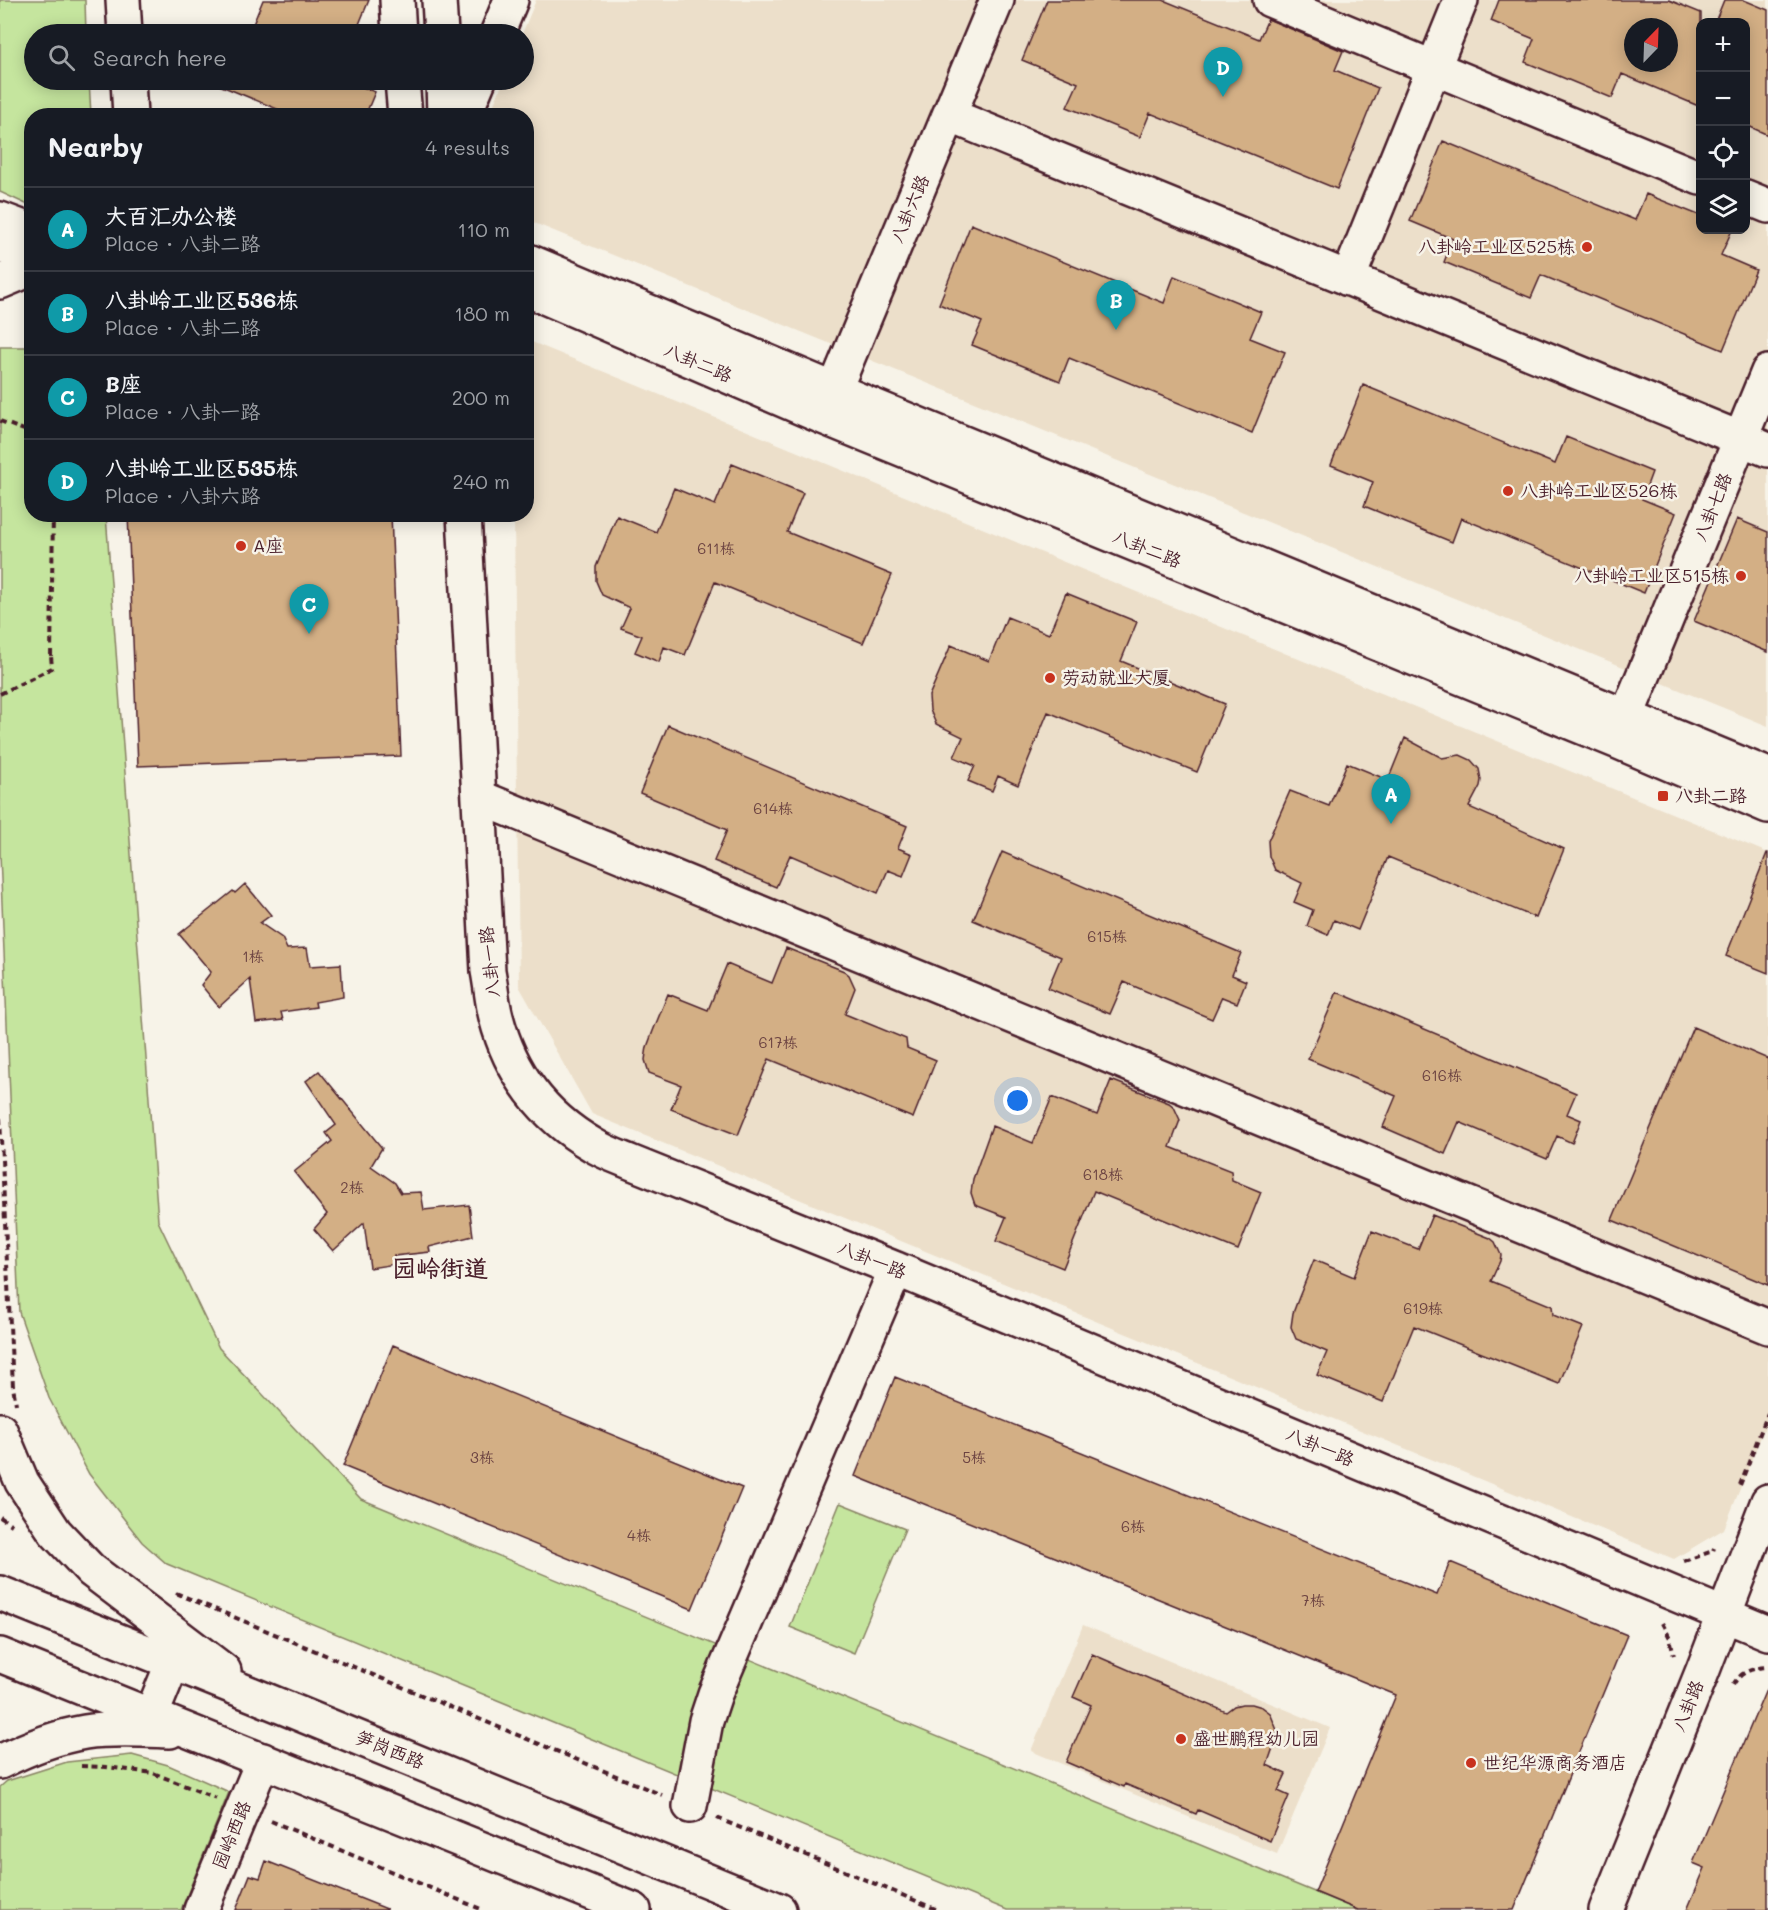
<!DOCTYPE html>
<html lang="en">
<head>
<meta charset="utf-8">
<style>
	body { margin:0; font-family:Mali,"LXGW WenKai TC",sans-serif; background:#242831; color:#f1f3f6 }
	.controls { position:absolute; right:18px; top:18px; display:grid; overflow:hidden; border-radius:12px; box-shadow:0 3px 15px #0003 }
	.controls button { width:54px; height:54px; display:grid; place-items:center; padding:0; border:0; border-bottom:2px solid #363941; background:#171b24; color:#f1f3f6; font:30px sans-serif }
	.compass { position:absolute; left:1624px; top:18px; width:54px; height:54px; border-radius:50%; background:#171b24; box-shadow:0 3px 15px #0003; rotate:23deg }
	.you { position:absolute; left:1018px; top:1101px; width:21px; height:21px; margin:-15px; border:4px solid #fff; border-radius:50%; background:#1a73e8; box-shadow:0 0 0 9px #1a73e833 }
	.badge { display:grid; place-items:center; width:39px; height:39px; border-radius:50%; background:#8c9099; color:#fff; font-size:20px; font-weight:700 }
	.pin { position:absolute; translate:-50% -50px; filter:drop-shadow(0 2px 3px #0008) }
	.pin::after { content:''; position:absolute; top:32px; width:21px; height:18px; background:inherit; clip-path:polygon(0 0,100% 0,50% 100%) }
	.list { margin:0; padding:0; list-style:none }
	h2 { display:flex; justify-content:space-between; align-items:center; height:78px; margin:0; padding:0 24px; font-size:26px }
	h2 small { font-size:20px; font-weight:400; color:#9ea1a6 }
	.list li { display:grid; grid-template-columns:39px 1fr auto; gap:18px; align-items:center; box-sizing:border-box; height:84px; padding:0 24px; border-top:2px solid #363941 }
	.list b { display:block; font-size:22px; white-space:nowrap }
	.list p { margin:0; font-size:20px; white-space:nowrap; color:#9ea1a6 }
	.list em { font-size:20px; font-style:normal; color:#9ea1a6 }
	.icon { flex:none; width:33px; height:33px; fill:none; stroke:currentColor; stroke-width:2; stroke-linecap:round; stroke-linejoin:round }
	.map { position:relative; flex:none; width:1768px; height:1910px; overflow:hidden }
	.search { position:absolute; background:#171b24; box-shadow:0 3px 15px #0003; left:24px; top:24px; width:510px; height:66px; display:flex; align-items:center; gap:15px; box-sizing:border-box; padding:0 21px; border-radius:33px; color:#9ea1a6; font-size:22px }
	.panel { position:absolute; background:#171b24; box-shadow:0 3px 15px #0003; left:24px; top:108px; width:510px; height:414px; border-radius:24px }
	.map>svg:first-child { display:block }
</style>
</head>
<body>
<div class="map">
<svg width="1768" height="1910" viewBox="0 0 1768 1910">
	<rect width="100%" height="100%" fill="#f7f3e8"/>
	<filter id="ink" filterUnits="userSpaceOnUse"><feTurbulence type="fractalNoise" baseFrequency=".0167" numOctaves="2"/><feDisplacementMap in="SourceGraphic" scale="12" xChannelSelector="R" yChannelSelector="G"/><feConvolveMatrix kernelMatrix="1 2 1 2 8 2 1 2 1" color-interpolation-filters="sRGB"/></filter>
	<g filter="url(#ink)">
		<path fill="#ecdfca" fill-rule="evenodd" d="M 536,0 L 1768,0 L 1768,726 L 527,220 L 526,116 L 489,116 L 504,80 L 524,80 L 524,34 L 522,34 ZM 1700,22 L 1746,22 L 1746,230 L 1700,230 ZM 1633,27 L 1669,27 L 1669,63 L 1633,63 Z
			M 527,340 L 1768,853 L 1768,1419 L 1724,1529 L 1674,1559 L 592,1114 L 519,986 L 514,515 L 526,514 Z
			M 1083,1625 L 1330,1728 L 1277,1854 L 1031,1751 Z"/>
		<path fill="#c5e59e" stroke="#888264" stroke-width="1.5" d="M 0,0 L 85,0 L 86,34 L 34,34 L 34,80 L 89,80 L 91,115 L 32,116 L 31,204 L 26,204 L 0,192 Z
			M 0,347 L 31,347 L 32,514 L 106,515 L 158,1221 L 219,1348 L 361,1499 L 1358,1910 L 1007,1910 L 167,1564 L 142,1542 L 89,1474 L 49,1398 L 19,1312 L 0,855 Z
			M 840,1503 L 905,1529 L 854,1653 L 790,1627 Z
			M 132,1755 L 168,1765 L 229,1792 L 181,1910 L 0,1910 L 0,1787 L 7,1781 L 67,1762 Z"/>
		<path fill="#d3af85" stroke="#4a1f2b" stroke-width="1.5" fill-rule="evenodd" d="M 263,0 L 369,0 L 355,34 L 249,34 Z
			M 1047,0 L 1163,0 L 1259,39 L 1268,19 L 1343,51 L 1335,70 L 1378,88 L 1337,189 L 1150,113 L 1140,137 L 1067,107 L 1078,83 L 1022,60 Z
			M 1499,0 L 1669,0 L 1701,13 L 1701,107 L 1622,74 L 1612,98 L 1525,62 L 1534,39 L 1491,21 ZM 1633,27 L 1669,27 L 1669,63 L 1633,63 Z
			M 1724,0 L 1744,0 L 1768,10 L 1768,135 L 1746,125 L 1746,22 L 1715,22 Z
			M 207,80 L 345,80 L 375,92 L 365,116 L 294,116 Z
			M 1443,141 L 1635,220 L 1646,194 L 1701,216 L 1701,230 L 1732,230 L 1721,255 L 1756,270 L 1723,350 L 1541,275 L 1531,298 L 1444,262 L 1453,239 L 1410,221 Z
			M 971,224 L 1164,303 L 1174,276 L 1261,312 L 1250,338 L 1285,352 L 1252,433 L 1069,358 L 1060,381 L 972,345 L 982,322 L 939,304 Z
			M 1363,385 L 1555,464 L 1566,437 L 1652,472 L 1642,499 L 1676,513 L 1644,593 L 1461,518 L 1452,542 L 1364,506 L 1373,482 L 1331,465 Z
			M 732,464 L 803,493 L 787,532 L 892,575 L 863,643 L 715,582 L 685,655 L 664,647 L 659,662 L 635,652 L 642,636 L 621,628 L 630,608 L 602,595 L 596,581 L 596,567 L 617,516 L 656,532 L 674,488 L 715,505 Z
			M 128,514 L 391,514 L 401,756 L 138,766 Z
			M 1737,519 L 1768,532 L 1768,652 L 1694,621 Z
			M 1066,593 L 1137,622 L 1121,661 L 1225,704 L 1197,772 L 1048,712 L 1018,785 L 998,776 L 992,791 L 968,781 L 975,766 L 954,757 L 963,737 L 936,724 L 930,710 L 929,696 L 951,645 L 989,661 L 1007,617 L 1049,634 Z
			M 668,725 L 907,826 L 898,848 L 912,854 L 903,876 L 888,870 L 878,893 L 790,855 L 776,887 L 714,861 L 727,830 L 640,793 Z
			M 1405,738 L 1442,758 L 1460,755 L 1471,760 L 1479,769 L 1481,780 L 1480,786 L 1469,807 L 1564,849 L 1536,918 L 1388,857 L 1358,930 L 1334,920 L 1328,935 L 1307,926 L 1313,910 L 1294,902 L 1302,883 L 1275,870 L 1269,856 L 1268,841 L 1290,791 L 1329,806 L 1347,763 L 1388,780 Z
			M 1002,852 L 1241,953 L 1232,975 L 1246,981 L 1237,1003 L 1222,997 L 1212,1019 L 1124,982 L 1110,1014 L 1048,988 L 1061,957 L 973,920 Z
			M 1767,853 L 1768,853 L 1768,973 L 1726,956 Z
			M 245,884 L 271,915 L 260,923 L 282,938 L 287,949 L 307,948 L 310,966 L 341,964 L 343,997 L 315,1002 L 316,1007 L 281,1012 L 283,1020 L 256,1023 L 250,979 L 219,1007 L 201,985 L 211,972 L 179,934 L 233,891 L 235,893 Z
			M 786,948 L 844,971 L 849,975 L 855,988 L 845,1014 L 906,1039 L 907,1048 L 936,1060 L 913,1118 L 769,1059 L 738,1135 L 671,1109 L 681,1085 L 649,1073 L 645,1060 L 647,1047 L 653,1031 L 668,994 L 708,1010 L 727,964 L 772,983 Z
			M 1337,992 L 1576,1093 L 1567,1114 L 1581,1120 L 1572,1143 L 1557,1136 L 1547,1159 L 1459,1122 L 1445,1154 L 1383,1127 L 1396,1096 L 1308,1059 Z
			M 1693,1027 L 1768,1059 L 1768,1285 L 1612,1220 Z
			M 319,1071 L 382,1148 L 371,1166 L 395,1183 L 401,1193 L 421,1192 L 424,1210 L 469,1205 L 473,1236 L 429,1247 L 430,1252 L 394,1256 L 396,1264 L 370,1268 L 364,1223 L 333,1251 L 314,1229 L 327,1214 L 294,1172 L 332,1141 L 326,1133 L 336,1125 L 306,1081 Z
			M 1111,1080 L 1169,1103 L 1174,1107 L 1180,1120 L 1170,1147 L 1231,1171 L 1232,1180 L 1261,1192 L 1238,1250 L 1094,1191 L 1063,1268 L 996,1241 L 1006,1217 L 975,1205 L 971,1193 L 973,1179 L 992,1126 L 1033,1143 L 1052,1097 L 1097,1115 Z
			M 1432,1215 L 1490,1238 L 1495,1242 L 1501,1255 L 1500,1261 L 1491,1281 L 1552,1306 L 1553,1315 L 1583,1327 L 1559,1384 L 1414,1326 L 1383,1402 L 1317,1375 L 1327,1352 L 1296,1339 L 1291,1327 L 1293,1313 L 1299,1297 L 1314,1260 L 1354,1277 L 1372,1231 L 1418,1249 Z
			M 393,1345 L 742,1488 L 692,1609 L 343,1466 Z
			M 895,1377 L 1437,1595 L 1450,1562 L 1627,1635 L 1514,1910 L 1358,1910 L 1315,1892 L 1396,1695 L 855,1476 Z
			M 1092,1654 L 1226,1712 L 1234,1706 L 1242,1704 L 1252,1704 L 1262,1707 L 1270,1713 L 1277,1730 L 1276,1739 L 1267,1765 L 1286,1774 L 1278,1791 L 1289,1796 L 1270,1841 L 1198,1810 L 1196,1814 L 1125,1784 L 1124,1787 L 1066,1762 L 1091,1705 L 1073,1697 Z
			M 1768,1685 L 1768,1910 L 1687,1910 L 1705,1868 L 1693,1863 Z
			M 266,1861 L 387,1909 L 387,1910 L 236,1910 L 250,1875 L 260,1878 Z"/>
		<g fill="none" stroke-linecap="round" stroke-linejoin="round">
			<g stroke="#4a1f2b" stroke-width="38">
				<path id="minor" d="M 123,0 L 125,34
					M 397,0 L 399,34
					M 439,0 L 441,34
					M 1270,0 L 1700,178
					M 497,34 L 511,0
					M 128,80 L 130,116
					M 402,80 L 405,116
					M 443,80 L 444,116
					M 949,115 L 1768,450
					M 464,116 L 479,80
					M 1746,197 L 1768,206
					M 0,247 L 32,245
					M 526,260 L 835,390 L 1768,775
					M 1348,279 L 1461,0
					M 526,289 L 823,417 L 1616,741 L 1768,806
					M 827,408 L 997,0
					M 464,514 L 488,971 C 491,986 492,1002 496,1017 C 510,1072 543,1116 593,1145 C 604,1152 618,1157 630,1162 L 896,1269 L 1768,1633
					M 1618,737 L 1768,372
					M 479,797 L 1768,1327
					M 690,1806 L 706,1721 L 715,1694 L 896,1269
					M 201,1910 L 263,1760
					M 1606,1910 L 1703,1670 L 1768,1501"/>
			</g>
			<g stroke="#4a1f2b" stroke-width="38">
				<path id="major" d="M 0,219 L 32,231
					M 0,282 L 19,274
					M 0,1430 L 22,1482 L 55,1532 L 91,1570 L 224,1671
					M 0,1593 L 256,1696 L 779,1910
					M 0,1655 L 634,1910
					M 151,1716 L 173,1662
					M 0,1762 C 26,1749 55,1737 85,1732 C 112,1728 142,1730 170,1731"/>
			</g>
			<path stroke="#4a1f2b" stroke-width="4" stroke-dasharray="6 4.5" stroke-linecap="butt" d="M 0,421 L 32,433
				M 0,694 L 52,668 L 51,656
				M 0,1118 L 13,1387 L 16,1404
				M 1740,1485 L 1768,1413
				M 0,1517 L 12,1525
				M 1684,1561 L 1713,1551 L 1714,1548
				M 176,1593 L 662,1795
				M 1662,1623 L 1670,1638 L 1674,1655
				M 1733,1685 C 1741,1671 1753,1668 1768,1667
				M 81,1766 L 106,1767 L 153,1773 L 216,1798
				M 717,1818 L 938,1910
				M 271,1821 L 483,1910"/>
			<use href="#minor" stroke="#f7f3e8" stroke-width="33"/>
			<use href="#major" stroke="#f7f3e8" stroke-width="33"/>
			<path stroke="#4a1f2b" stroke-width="4" stroke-dasharray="6 4.5" stroke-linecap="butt" d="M 51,656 L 53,514"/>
		</g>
	</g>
	<g fill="#c8321e" stroke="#f7f3e8" stroke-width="2">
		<circle cx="1587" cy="247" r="6"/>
		<circle cx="1508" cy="491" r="6"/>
		<circle cx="241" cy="546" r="6"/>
		<circle cx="1741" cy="576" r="6"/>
		<circle cx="1050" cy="678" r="6"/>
		<rect x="1657" y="790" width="12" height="12" rx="3"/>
		<circle cx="1181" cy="1739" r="6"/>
		<circle cx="1471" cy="1763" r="6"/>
	</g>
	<g text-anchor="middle" stroke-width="5" stroke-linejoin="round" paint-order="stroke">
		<g font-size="15" fill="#6c4342">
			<text x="716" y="554">611栋</text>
			<text x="773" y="814">614栋</text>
			<text x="1107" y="942">615栋</text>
			<text x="253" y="962">1栋</text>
			<text x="778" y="1048">617栋</text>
			<text x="1442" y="1081">616栋</text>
			<text x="1103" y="1180">618栋</text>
			<text x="352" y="1193">2栋</text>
			<text x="1423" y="1314">619栋</text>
			<text x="482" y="1463">3栋</text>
			<text x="974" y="1463">5栋</text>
			<text x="1133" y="1532">6栋</text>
			<text x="639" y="1541">4栋</text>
			<text x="1313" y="1606">7栋</text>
		</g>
		<g font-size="18" fill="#4a1f2b" stroke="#f7f3e8">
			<text transform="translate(910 209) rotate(-67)" y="6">八卦六路</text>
			<text transform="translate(698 363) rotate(23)" y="6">八卦二路</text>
			<text transform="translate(1713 507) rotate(-68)" y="6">八卦七路</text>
			<text transform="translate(1147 549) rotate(22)" y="6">八卦二路</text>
			<text transform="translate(490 962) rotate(-96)" y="6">八卦一路</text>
			<text transform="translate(872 1260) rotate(22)" y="6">八卦一路</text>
			<text transform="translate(1320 1447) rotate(23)" y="6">八卦一路</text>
			<text transform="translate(1688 1706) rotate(-68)" y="6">八卦路</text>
			<text transform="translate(390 1750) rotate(22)" y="6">笋岗西路</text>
			<text transform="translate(232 1835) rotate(-68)" y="6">园岭西路</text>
		</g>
		<g font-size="18" fill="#4a1f2b" stroke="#f7f3e8" text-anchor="start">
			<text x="1575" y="253" text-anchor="end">八卦岭工业区525栋</text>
			<text x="1520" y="497">八卦岭工业区526栋</text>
			<text x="253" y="552">A座</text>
			<text x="1729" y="582" text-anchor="end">八卦岭工业区515栋</text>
			<text x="1062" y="684">劳动就业大厦</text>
			<text x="1675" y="802">八卦二路</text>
			<text x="1193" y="1745">盛世鹏程幼儿园</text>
			<text x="1483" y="1769">世纪华源商务酒店</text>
		</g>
		<g font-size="24" font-weight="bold" fill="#4a1f2b" stroke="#f7f3e8">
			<text x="440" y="1277">园岭街道</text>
		</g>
	</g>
</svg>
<div class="controls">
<button>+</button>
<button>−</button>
<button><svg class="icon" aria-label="locate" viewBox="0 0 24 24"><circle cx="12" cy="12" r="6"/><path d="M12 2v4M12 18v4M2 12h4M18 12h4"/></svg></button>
<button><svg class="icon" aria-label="layers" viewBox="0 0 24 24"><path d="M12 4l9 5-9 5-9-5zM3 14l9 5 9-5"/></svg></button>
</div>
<svg class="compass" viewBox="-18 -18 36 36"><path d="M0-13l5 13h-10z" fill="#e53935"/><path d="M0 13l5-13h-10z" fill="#9ea1a6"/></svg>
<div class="you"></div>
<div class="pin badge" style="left:1391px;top:824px;background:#0f9aa8">A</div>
<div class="pin badge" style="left:1116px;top:330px;background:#0f9aa8">B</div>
<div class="pin badge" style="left:309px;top:634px;background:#0f9aa8">C</div>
<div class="pin badge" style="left:1223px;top:97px;background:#0f9aa8">D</div>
<div class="search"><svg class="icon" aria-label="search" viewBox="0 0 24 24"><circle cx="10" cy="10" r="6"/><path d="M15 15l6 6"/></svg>Search here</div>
<section class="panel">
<h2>Nearby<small>4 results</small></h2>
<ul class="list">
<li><span class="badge" style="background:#0f9aa8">A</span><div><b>大百汇办公楼</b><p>Place · 八卦二路</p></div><em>110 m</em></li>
<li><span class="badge" style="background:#0f9aa8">B</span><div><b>八卦岭工业区536栋</b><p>Place · 八卦二路</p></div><em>180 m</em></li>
<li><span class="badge" style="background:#0f9aa8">C</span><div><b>B座</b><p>Place · 八卦一路</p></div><em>200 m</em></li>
<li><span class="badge" style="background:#0f9aa8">D</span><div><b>八卦岭工业区535栋</b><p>Place · 八卦六路</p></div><em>240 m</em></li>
</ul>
</section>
</div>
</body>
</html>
